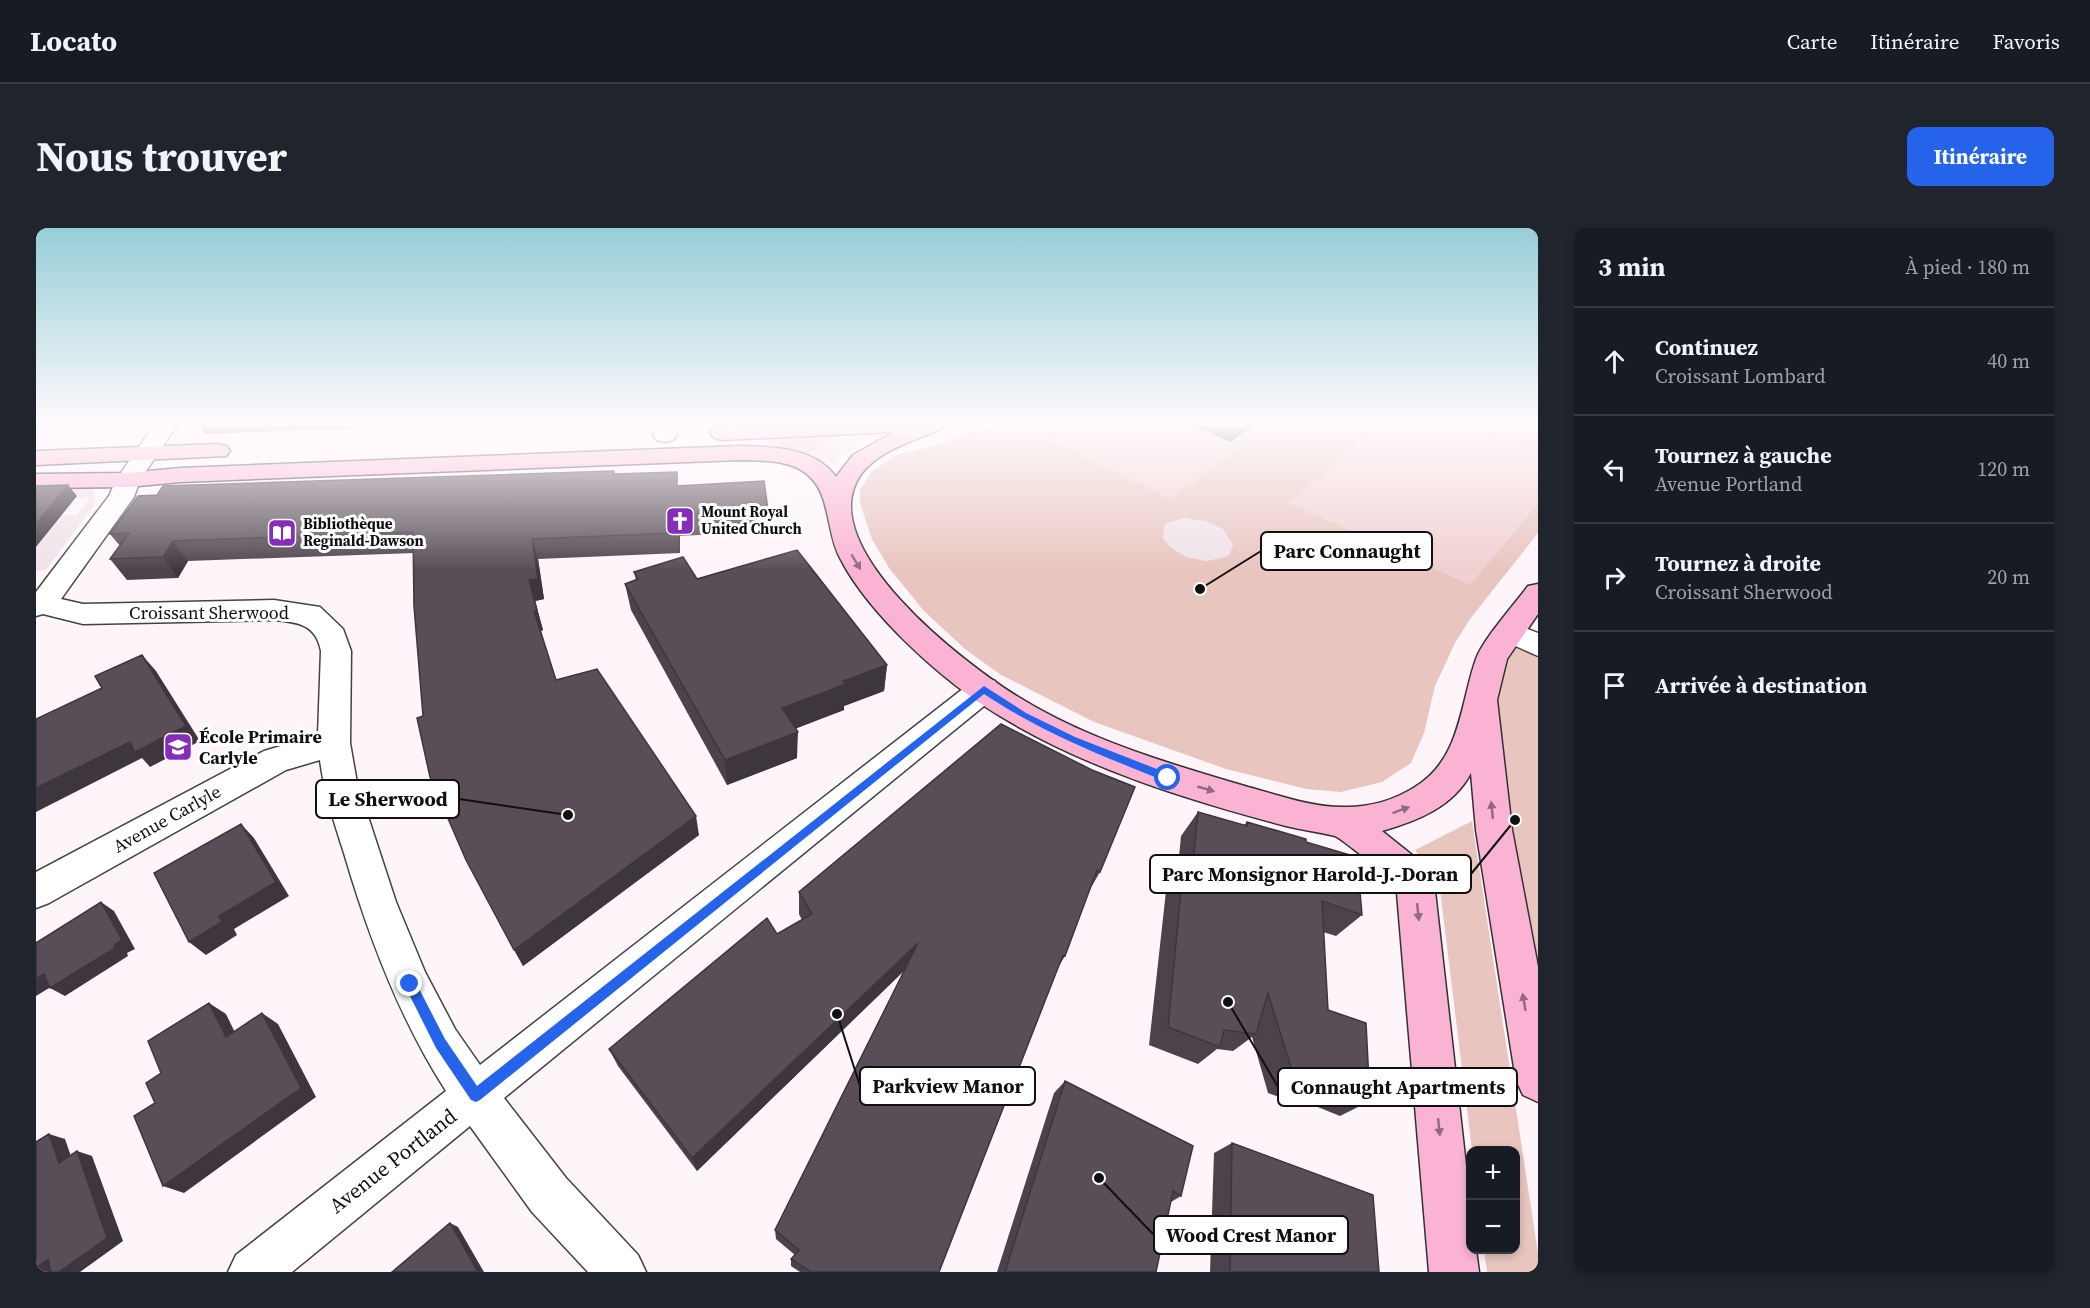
<!DOCTYPE html>
<html lang="fr">
<head>
<meta charset="utf-8">
<style>
	body { margin:0; font-family:"Source Serif 4",serif; background:#20242c; color:#f1f3f6 }
	.controls { position:absolute; right:18px; bottom:18px; display:grid; overflow:hidden; border-radius:12px; box-shadow:0 3px 9px #0003 }
	.controls button { width:54px; height:54px; display:grid; place-items:center; padding:0; border:0; border-bottom:2px solid #363941; background:#171b24; color:#f1f3f6; font:30px sans-serif }
	.stop { position:absolute; width:18px; height:18px; margin:-14px; border:4px solid #2563eb; border-radius:50%; background:#fff }
	.stop.end { background:#2563eb; border-color:#fff; box-shadow:0 2px 6px #0008 }
	.list { margin:0; padding:0; list-style:none }
	h2 { display:flex; justify-content:space-between; align-items:center; height:78px; margin:0; padding:0 24px; font-size:26px }
	h2 small { font-size:20px; font-weight:400; color:#9ea1a6 }
	.list li { display:grid; grid-template-columns:39px 1fr auto; gap:18px; align-items:center; box-sizing:border-box; height:108px; padding:0 24px; border-top:2px solid #363941 }
	.list b { display:block; font-size:22px; white-space:nowrap }
	.list p { margin:0; font-size:20px; white-space:nowrap; color:#9ea1a6 }
	.list em { font-size:20px; font-style:normal; color:#9ea1a6 }
	.icon { flex:none; width:33px; height:33px; fill:none; stroke:currentColor; stroke-width:2; stroke-linecap:round; stroke-linejoin:round }
	.map { position:relative; flex:none; width:1502px; height:1044px; overflow:hidden; border-radius:12px }
	header { display:flex; align-items:center; gap:36px; box-sizing:border-box; height:84px; padding:0 30px; background:#171b24; border-bottom:2px solid #363941 }
	header strong { font-size:28px }
	nav { display:flex; gap:33px; margin-inline-start:auto; font-size:21px }
	.intro { display:flex; align-items:center; justify-content:space-between; box-sizing:border-box; height:144px; padding:0 36px }
	h1 { margin:0; font-size:42px }
	.button { padding:15px 27px; border-radius:12px; background:#2563eb; color:#fff; font-size:21px; font-weight:700 }
	main { display:flex; gap:36px; padding:0 36px }
	aside { flex:1; background:#171b24; border-radius:12px; box-shadow:0 3px 9px #0003 }
	.map>svg:first-child { display:block }
</style>
</head>
<body>
<header>
<strong>Locato</strong>
<nav><a>Carte</a><a>Itinéraire</a><a>Favoris</a></nav>
</header>
<div class="intro"><h1>Nous trouver</h1><a class="button">Itinéraire</a></div>
<main>
<div class="map">
<svg width="1502" height="1044" viewBox="0 0 1502 1044">
	<rect width="100%" height="100%" fill="#fef5fa"/>
	<path fill="#e8c5bf" d="M 958,197 L 1502,197 L 1502,305 L 1434,391 L 1419,415 L 1399,458 L 1388,505 L 1375,535 L 1346,554 L 1305,564 L 1270,561 L 1190,541 L 1058,494 L 965,447 L 930,422 L 888,383 L 853,340 L 836,311 L 824,275 L 824,262 L 836,243 L 861,227 L 900,217 Z
		M 800,208 L 772,226 L 731,216 L 733,212 Z
		M 1474,404 L 1502,417 L 1502,742 L 1487,769 L 1456,429 Z
		M 1436,593 L 1502,1025 L 1502,1044 L 1451,1044 L 1448,1022 L 1480,1022 L 1480,922 L 1436,922 L 1404,662 L 1395,644 L 1379,622 Z"/>
	<path fill="#f0d0d0" d="M 1033,197 L 1145,197 L 1200,222 L 1134,271 L 1012,210 Z
		M 1342,197 L 1423,197 L 1502,227 L 1502,276 L 1434,357 L 1253,275 Z"/>
	<path fill="#f0e2ea" d="M 845,206 L 843,209 L 825,214 L 797,236 L 782,232 L 772,226 L 800,208 Z
		M 50,259 L 59,264 L 59,276 L 10,342 L 0,343 L 0,319 L 25,287 L 41,287 L 54,270 L 37,270 L 0,261 Z
		M 1149,290 L 1170,293 L 1187,301 L 1197,317 L 1193,327 L 1186,330 L 1170,333 L 1150,329 L 1135,320 L 1127,310 L 1128,298 L 1133,294 Z"/>
	<g fill="none" stroke-linecap="round" stroke-linejoin="round">
		<g stroke="#434343" stroke-width="3">
			<path id="street" d="M 118,197 L 141,197 L 104,252 L 98,269 L 25,371 L 47,376 L 238,372 L 284,379 L 307,401 L 315,423 L 314,515 L 321,555 L 360,674 L 389,744 L 419,801 L 444,837 L 937,453 L 948,449 L 959,453 L 964,461 L 959,469 L 468,870 L 530,950 L 602,1027 L 610,1044 L 552,1044 L 496,984 L 434,898 L 256,1044 L 192,1044 L 200,1027 L 410,863 C 363,790 332,707 308,625 C 298,594 288,564 284,532 L 250,542 L 13,675 L 0,680 L 0,644 L 228,523 L 282,507 L 285,423 C 280,396 261,394 238,392 L 47,396 L 7,386 L 0,388 L 0,364 L 73,268 L 80,252 Z
				M 619,197 L 641,197 L 641,207 L 637,212 L 629,214 L 621,212 L 617,207 Z
				M 1474,394 L 1502,405 L 1502,428 L 1464,411 L 1459,404 L 1464,397 Z"/>
		</g>
		<g stroke="#323232" stroke-width="3">
			<path id="secondary" d="M 703,197 L 906,197 L 903,202 C 877,213 844,222 826,245 C 772,317 931,438 984,470 C 1054,513 1134,536 1212,559 C 1243,567 1277,580 1310,579 C 1334,579 1359,572 1379,559 C 1425,531 1424,476 1440,431 C 1448,410 1478,377 1492,358 L 1502,356 L 1502,386 L 1471,431 L 1461,472 L 1476,602 L 1502,739 L 1502,874 L 1487,867 L 1480,852 L 1440,602 L 1435,545 C 1417,579 1381,593 1346,603 L 1381,631 L 1399,663 L 1434,973 L 1434,1022 L 1440,1022 L 1443,1044 L 1393,1044 L 1361,665 C 1359,662 1358,657 1355,653 C 1349,646 1305,610 1299,608 C 1283,604 1266,602 1250,598 C 1152,572 1051,541 964,488 C 909,455 833,387 804,330 C 790,305 795,266 772,247 C 754,231 726,233 703,232 L 145,254 L 92,259 L 0,260 L 0,246 L 92,245 L 145,240 L 703,218 C 736,219 779,219 800,249 L 817,227 L 858,204 L 686,212 L 678,210 L 674,205 L 678,200 Z
				M 182,216 L 190,218 L 194,223 L 190,228 L 0,237 L 0,223 Z"/>
		</g>
		<use href="#street" fill="#fff" fill-rule="evenodd"/>
		<use href="#secondary" fill="#fbb3d3" fill-rule="evenodd"/>
	</g>
	<path fill="#4d424c" d="M 164,197 L 396,197 L 169,206 Z
		M 1157,197 L 1217,197 L 1194,214 Z
		M 579,246 L 643,258 L 732,282 L 732,303 L 644,308 L 644,325 L 502,331 L 508,371 L 499,373 L 507,402 L 505,403 L 520,452 L 663,607 L 487,738 L 387,488 L 378,325 L 152,333 L 142,350 L 91,352 L 74,331 L 84,318 L 74,306 Z
		M 598,344 L 661,351 L 851,437 L 848,463 L 808,478 L 808,482 L 759,500 L 761,530 L 691,557 L 595,382 L 589,356 L 600,352 Z
		M 965,496 L 1064,644 L 1053,663 L 1029,728 L 1021,741 L 903,1044 L 764,1044 L 755,1038 L 755,1031 L 759,1027 L 740,1011 L 739,1002 L 868,743 L 661,943 L 582,838 L 573,821 L 741,706 L 766,692 L 763,686 L 763,664 Z
		M 1162,584 L 1208,597 L 1211,594 L 1270,614 L 1326,687 L 1300,708 L 1287,704 L 1292,782 L 1334,873 L 1304,888 L 1252,867 L 1246,870 L 1232,865 L 1216,809 L 1197,823 L 1181,821 L 1162,836 L 1113,817 L 1131,654 L 1142,639 L 1145,608 Z
		M 1029,853 L 1145,968 L 1135,974 L 1120,1044 L 961,1044 L 1018,865 Z
		M 1196,915 L 1343,1044 L 1174,1044 L 1178,925 Z"/>
	<path fill="#3e363e" d="M 1212,197 L 1217,197 L 1194,214 L 1197,208 Z
		M 32,257 L 41,268 L 0,319 L 0,296 Z
		M 641,287 L 644,308 L 644,325 L 642,305 Z
		M 496,311 L 502,331 L 508,371 L 499,373 L 507,402 L 505,403 L 498,383 L 493,352 Z
		M 137,313 L 152,333 L 142,350 L 127,329 Z
		M 106,427 L 120,443 L 164,513 L 114,539 L 106,530 L 0,584 L 0,560 Z
		M 851,437 L 848,463 L 808,478 L 808,482 L 746,506 L 746,480 L 807,453 Z
		M 762,504 L 761,530 L 691,557 L 689,532 Z
		M 660,588 L 663,607 L 487,738 L 478,722 Z
		M 205,596 L 218,610 L 253,668 L 198,701 L 201,707 L 170,727 L 153,714 Z
		M 65,674 L 78,683 L 99,721 L 91,725 L 92,728 L 29,768 L 14,760 L 78,717 Z
		M 882,715 L 876,735 L 661,943 L 656,930 Z
		M 8,746 L 23,754 L 0,768 L 0,751 Z
		M 173,775 L 190,786 L 206,819 L 190,809 Z
		M 226,785 L 242,796 L 280,869 L 148,965 L 127,958 Z
		M 13,906 L 29,911 L 39,940 L 23,935 Z
		M 41,923 L 56,928 L 87,1013 L 44,1044 L 23,1044 Z
		M 414,995 L 422,999 L 448,1044 L 442,1044 Z
		M 12,1031 L 16,1044 L 0,1044 L 0,1040 Z"/>
	<path fill="#594d58" stroke="#3e363e" stroke-width="1.5" d="M 1172,197 L 1212,197 L 1197,208 Z
		M 578,243 L 578,246 L 641,244 L 641,258 L 728,253 L 732,282 L 641,287 L 642,305 L 496,311 L 502,351 L 493,352 L 501,382 L 498,383 L 520,452 L 561,441 L 660,588 L 478,722 L 430,632 L 394,549 L 381,490 L 387,488 L 378,378 L 377,304 L 137,313 L 127,329 L 74,331 L 93,305 L 74,306 L 102,268 L 121,267 L 127,258 Z
		M 32,257 L 0,296 L 0,258 Z
		M 761,322 L 851,437 L 807,453 L 810,456 L 746,480 L 762,504 L 689,532 L 589,356 L 602,351 L 598,344 L 647,329 L 661,351 Z
		M 106,427 L 150,498 L 99,524 L 94,514 L 0,560 L 0,491 L 66,460 L 59,448 Z
		M 965,496 L 1056,542 L 1099,559 L 1064,644 L 1061,642 L 1029,728 L 1027,727 L 903,1044 L 775,1044 L 755,1031 L 763,1022 L 739,1002 L 882,715 L 656,930 L 573,821 L 731,690 L 741,706 L 776,686 L 763,664 Z
		M 1162,584 L 1211,598 L 1211,594 L 1270,611 L 1270,614 L 1321,629 L 1326,687 L 1286,673 L 1292,782 L 1330,795 L 1334,873 L 1279,851 L 1273,855 L 1258,849 L 1232,765 L 1220,806 L 1188,802 L 1184,819 L 1132,799 L 1148,631 L 1157,634 Z
		M 205,596 L 240,654 L 183,688 L 186,694 L 153,714 L 118,645 Z
		M 65,674 L 86,712 L 78,717 L 79,720 L 14,760 L 8,746 L 0,751 L 0,715 Z
		M 173,775 L 190,809 L 226,785 L 265,860 L 127,958 L 98,888 L 119,875 L 110,855 L 125,845 L 112,813 Z
		M 1029,853 L 1157,918 L 1145,968 L 1137,963 L 1120,1044 L 969,1044 Z
		M 13,906 L 23,935 L 41,923 L 71,1010 L 23,1044 L 15,1044 L 12,1031 L 0,1040 L 0,914 Z
		M 1196,915 L 1337,967 L 1343,1044 L 1194,1044 Z
		M 414,995 L 442,1044 L 356,1044 Z"/>
	<defs><path id="oneway-solid" d="M-6-.8H1V-3.2L6.5 0L1 3.2V.8H-6Z" transform="scale(1.5)"/></defs>
	<g fill="#916a7b">
		<use href="#oneway-solid" transform="translate(820 334) rotate(59)"/>
		<use href="#oneway-solid" transform="translate(1170 561) rotate(16)"/>
		<use href="#oneway-solid" transform="translate(1365 582) rotate(-20)"/>
		<use href="#oneway-solid" transform="translate(1456 582) rotate(-96)"/>
		<use href="#oneway-solid" transform="translate(1382 684) rotate(84)"/>
		<use href="#oneway-solid" transform="translate(1488 774) rotate(-100)"/>
		<use href="#oneway-solid" transform="translate(1403 899) rotate(84)"/>
	</g>
	<linearGradient id="sky" x2="0" y2="1"><stop stop-color="#96ced7"/><stop offset="0.57" stop-color="#fffafd"/><stop offset="1" stop-color="#fffafd" stop-opacity="0"/></linearGradient>
	<rect width="1502" height="343" fill="url(#sky)"/>
	<path fill="#2563eb" d="M 948,458 L 990,485 L 1039,509 L 1136,547 L 1137,550 L 1136,553 L 1129,553 C 1064,527 1007,505 948,466 L 444,872 L 440,874 L 435,872 L 400,820 L 370,760 L 370,751 L 378,751 L 409,811 L 441,858 Z"/>
	<defs>
		<g id="church-square" transform="scale(1.5)"><rect x="-9" y="-9" width="18" height="18" rx="4" fill="#852ebb" stroke="#fff"/><path d="M-1.2-6h2.4v3.5h3.3v2.4h-3.3V6h-2.4V-.1h-3.3v-2.4h3.3Z" fill="#fff"/></g>
		<g id="library-square" transform="scale(1.5)"><rect x="-9" y="-9" width="18" height="18" rx="4" fill="#852ebb" stroke="#fff"/><path d="M-6-4Q-3-5.5-.7-3.5V5Q-3 3-6 4ZM6-4Q3-5.5 .7-3.5V5Q3 3 6 4Z" fill="#fff"/></g>
		<g id="school-square" transform="scale(1.5)"><rect x="-9" y="-9" width="18" height="18" rx="4" fill="#852ebb" stroke="#fff"/><path d="M0-5L7-2L0 1L-7-2ZM-4 1L0 2.5L4 1V4Q0 6-4 4Z" fill="#fff"/></g>
	</defs>
	<g fill-rule="evenodd">
		<use href="#church-square" x="644" y="293"/>
		<use href="#library-square" x="246" y="305"/>
		<use href="#school-square" x="142" y="519"/>
	</g>
	<g text-anchor="middle" stroke-width="6" stroke-linejoin="round" paint-order="stroke">
		<g font-size="15" font-weight="bold" fill="#101010" stroke="#fff" text-anchor="start">
			<text x="665" y="289">Mount Royal<tspan x="665" dy="17">United Church</tspan></text>
			<text x="267" y="301">Bibliothèque<tspan x="267" dy="17">Reginald-Dawson</tspan></text>
		</g>
		<g font-size="18" fill="#101010" stroke="#fff">
			<text x="173" y="391">Croissant Sherwood</text>
			<text transform="translate(131 591) rotate(-29)" y="6">Avenue Carlyle</text>
		</g>
		<g font-size="18" font-weight="bold" fill="#101010" stroke="#fff" text-anchor="start">
			<text x="163" y="515">École Primaire<tspan x="163" dy="21">Carlyle</tspan></text>
		</g>
		<g font-size="21" fill="#101010" stroke="#fff">
			<text transform="translate(357 933) rotate(-38)" y="7">Avenue Portland</text>
		</g>
	</g>
	<path fill="none" stroke="#101010" stroke-width="2" d="M1164 361L1225 323M532 587L423 571M1479 592L1435 646M801 786L824 858M1192 774L1242 859M1063 950L1118 1007"/>
	<g fill="#101010" stroke="#fff" stroke-width="2">
		<circle cx="1164" cy="361" r="6"/>
		<circle cx="532" cy="587" r="6"/>
		<circle cx="1479" cy="592" r="6"/>
		<circle cx="801" cy="786" r="6"/>
		<circle cx="1192" cy="774" r="6"/>
		<circle cx="1063" cy="950" r="6"/>
	</g>
	<g fill="#fff" stroke="#101010" stroke-width="2">
		<rect x="1225" y="304" width="171" height="38" rx="6"/>
		<rect x="280" y="552" width="143" height="38" rx="6"/>
		<rect x="1114" y="627" width="321" height="38" rx="6"/>
		<rect x="824" y="839" width="175" height="38" rx="6"/>
		<rect x="1242" y="840" width="239" height="38" rx="6"/>
		<rect x="1118" y="988" width="194" height="38" rx="6"/>
	</g>
	<g font-size="20" text-anchor="middle" font-weight="bold" fill="#101010">
		<text x="1311" y="330">Parc Connaught</text>
		<text x="352" y="578">Le Sherwood</text>
		<text x="1274" y="653">Parc Monsignor Harold-J.-Doran</text>
		<text x="912" y="865">Parkview Manor</text>
		<text x="1362" y="866">Connaught Apartments</text>
		<text x="1215" y="1014">Wood Crest Manor</text>
	</g>
</svg>
<div class="controls">
<button>+</button>
<button>−</button>
</div>
<div class="stop" style="left:1132px;top:550px"></div>
<div class="stop end" style="left:374px;top:756px"></div>
</div>
<aside>
<h2>3 min<small>À pied · 180 m</small></h2>
<ul class="list">
<li><svg class="icon" aria-label="ahead" viewBox="0 0 24 24"><path d="M12 20V5M6 11l6-6 6 6"/></svg><div><b>Continuez</b><p>Croissant Lombard</p></div><em>40 m</em></li>
<li><svg class="icon" aria-label="left" viewBox="0 0 24 24"><path d="M17 20v-9H6M10 6l-5 5 5 5"/></svg><div><b>Tournez à gauche</b><p>Avenue Portland</p></div><em>120 m</em></li>
<li><svg class="icon" aria-label="right" viewBox="0 0 24 24"><path d="M7 20v-9h11M14 6l5 5-5 5"/></svg><div><b>Tournez à droite</b><p>Croissant Sherwood</p></div><em>20 m</em></li>
<li><svg class="icon" aria-label="arrive" viewBox="0 0 24 24"><path d="M6 21V4h12l-3 4 3 4H6"/></svg><div><b>Arrivée à destination</b></div></li>
</ul>
</aside>
</main>
</body>
</html>
